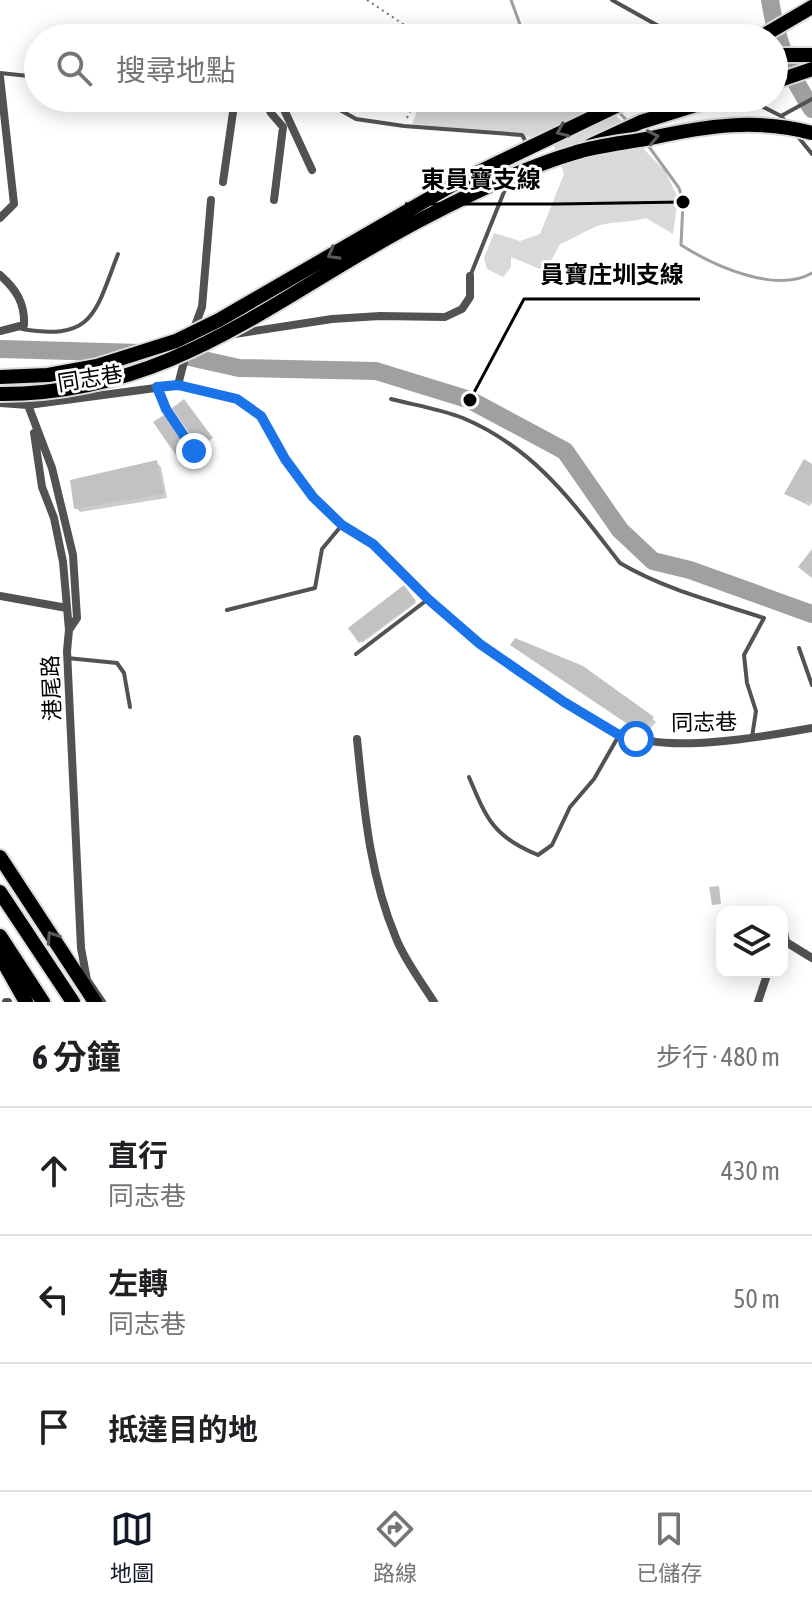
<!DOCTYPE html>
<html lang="zh-TW">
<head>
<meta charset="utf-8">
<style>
	body { margin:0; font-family:"Asap Condensed","Noto Sans TC",sans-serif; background:#f2f2f2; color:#202124 }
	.controls { position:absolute; right:24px; bottom:24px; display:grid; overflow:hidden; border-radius:16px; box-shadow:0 4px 20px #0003 }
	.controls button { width:72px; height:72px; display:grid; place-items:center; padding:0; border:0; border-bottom:2px solid #e0e0e0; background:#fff; color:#202124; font:40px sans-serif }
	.stop { position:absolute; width:24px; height:24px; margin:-18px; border:6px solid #1a73e8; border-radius:50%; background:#fff }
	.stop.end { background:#1a73e8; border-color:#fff; box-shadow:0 2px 8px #0008 }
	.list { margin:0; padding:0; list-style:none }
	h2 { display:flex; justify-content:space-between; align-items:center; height:104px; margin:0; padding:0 32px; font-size:34px }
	h2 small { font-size:26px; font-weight:400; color:#757577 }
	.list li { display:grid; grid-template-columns:52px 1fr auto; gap:24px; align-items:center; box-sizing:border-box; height:128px; padding:0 32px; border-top:2px solid #e0e0e0 }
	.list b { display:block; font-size:30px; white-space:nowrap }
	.list p { margin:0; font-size:26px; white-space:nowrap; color:#757577 }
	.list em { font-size:26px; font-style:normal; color:#757577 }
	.icon { flex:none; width:44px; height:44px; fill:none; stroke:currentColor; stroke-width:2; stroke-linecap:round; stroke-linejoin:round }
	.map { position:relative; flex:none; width:812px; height:1002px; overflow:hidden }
	.search { position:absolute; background:#fff; box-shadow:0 4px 20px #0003; left:24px; right:24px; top:24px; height:88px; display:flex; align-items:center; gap:20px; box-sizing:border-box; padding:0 28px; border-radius:44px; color:#757577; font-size:30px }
	.sheet { height:488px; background:#fff }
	nav { display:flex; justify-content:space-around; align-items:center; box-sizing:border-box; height:112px; border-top:2px solid #e0e0e0; background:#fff; font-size:22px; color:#757577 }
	nav a { display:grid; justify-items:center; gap:4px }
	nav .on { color:#111827 }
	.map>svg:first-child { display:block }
</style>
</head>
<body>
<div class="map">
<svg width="812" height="1002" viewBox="0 0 812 1002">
	<rect width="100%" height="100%" fill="#fff"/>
	<path fill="#d9d9d9" d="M 422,98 L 597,98 L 626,125 L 637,142 L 665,171 L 678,198 L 673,234 L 646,218 C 630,223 609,221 595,227 C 583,232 573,239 560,244 L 551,261 L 540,269 L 511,257 L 511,267 L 503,277 L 487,269 L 484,258 L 494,233 L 520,241 L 540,234 L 564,174 L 550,136 L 521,137 L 412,124 Z"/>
	<path fill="#0003" d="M 156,462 L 161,467 L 167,498 L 80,512 L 76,508 Z
		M 812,467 L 812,503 L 809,506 L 787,494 Z
		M 404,588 L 416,603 L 362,643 L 351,628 Z
		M 517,649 L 652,718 L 656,722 L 647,733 L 633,727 Z"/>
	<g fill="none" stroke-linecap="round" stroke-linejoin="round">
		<path stroke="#a0a0a0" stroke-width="3" d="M 511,0 L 525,38
			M 602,98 L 609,104
			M 618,111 L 629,123
			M 647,144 L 679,188 L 683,202 L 681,245 C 714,266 776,294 812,273"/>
		<path stroke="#a0a0a0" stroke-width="18" d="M 770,0 C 776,39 790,76 812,109
			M 0,349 L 176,354 L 239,368 L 376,371 L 470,400 L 565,451 L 620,530 L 653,561 L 690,570 L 812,614"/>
	</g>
	<path fill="#c2c2c2" d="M 184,399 L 213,438 L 199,448 L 172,408 Z
		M 164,415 L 190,454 L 180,461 L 153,422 Z
		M 804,459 L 812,464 L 812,503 L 807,500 L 805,503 L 784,494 Z
		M 157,460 L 164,494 L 74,509 L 70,480 Z
		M 812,549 L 812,578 L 798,567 Z
		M 404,585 L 416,601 L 359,643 L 348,628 Z
		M 515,638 L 583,666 L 654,717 L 642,729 L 626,723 L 510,645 Z
		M 719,886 L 721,904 L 712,905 L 709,887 Z"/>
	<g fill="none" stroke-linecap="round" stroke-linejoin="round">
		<g stroke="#dbdbdb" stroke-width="18">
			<path id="motorway" d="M 759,38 L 812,7
				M 774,55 L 812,55
				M 774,82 L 812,69
				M 591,145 L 641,122 L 718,98
				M 0,857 L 95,1002
				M 0,892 L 73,1002
				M 0,936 L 43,1002
				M 0,956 L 26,1002"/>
		</g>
		<path stroke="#747474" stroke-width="2" stroke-dasharray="2 4" stroke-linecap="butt" d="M 367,0 L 424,38
			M 407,118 L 416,98"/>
		<path stroke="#525252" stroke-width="4" d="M 612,0 L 680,38
			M 0,73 L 38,77
			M 746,98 L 781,116 L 787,123
			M 237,99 L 340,110 L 356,119 L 404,126 L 522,135 L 525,140 L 524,144
			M 781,116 L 812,99
			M 795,133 L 812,154
			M 471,274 L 508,182
			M 22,329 C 94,341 95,313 118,254
			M 158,389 L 166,409 L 194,451
			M 391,399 C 414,405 440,409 463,418 C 536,449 573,503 620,563 C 664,589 715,602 764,618 L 744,655 L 747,683 L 756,711 L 752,737
			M 227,610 L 315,588 L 322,549 L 342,525
			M 799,648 L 812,685
			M 356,654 L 427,600
			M 67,658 L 117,663 L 124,673 L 130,707
			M 469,777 C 487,820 494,837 538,855 L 552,845 L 570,807 L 594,779 L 618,737"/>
		<path stroke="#525252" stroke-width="8" d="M 0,77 L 14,204 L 0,218
			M 266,102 L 271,113 L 283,127 L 274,200
			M 281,103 L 312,170
			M 223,182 L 235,98
			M 0,275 C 16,289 25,303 24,325 L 0,331
			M 192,334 L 202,307 L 211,200
			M 228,335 L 332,319 L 380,316 L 445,317 L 462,309 L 470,297 L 470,276
			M 178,385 L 187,350
			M 0,403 L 28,405 L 178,385 L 237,399 L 261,416 L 285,459 L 313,497 L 342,525 L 373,544 L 428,599 L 480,644 L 564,702 L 619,735 L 625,733 C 663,755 768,736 812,728
			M 28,405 L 52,468 L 73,555 L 77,618 L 69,630 L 67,651 L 81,948 L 87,980 L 102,1002
			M 34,433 L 42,487 L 54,518 L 63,562 L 69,630
			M 0,596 L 67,608
			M 357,739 C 364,807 369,874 396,938 C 405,961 421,981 434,1002
			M 782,922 L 786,942 L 783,944
			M 786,942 L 812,958
			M 6,1002 L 8,1002
			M 758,1002 L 768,972"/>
		<use href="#motorway" stroke="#000" stroke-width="14"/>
		<g stroke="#dbdbdb" stroke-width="18" stroke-linecap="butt">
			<path id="motorway-bridge" d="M 0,377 L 48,375 L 97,366 L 176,341 L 219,320 L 454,184 L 633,98
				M 0,394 C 174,395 279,293 424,218 C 468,195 526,167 574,153 C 599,145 625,143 651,138 C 705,126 758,118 812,133"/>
		</g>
		<use href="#motorway-bridge" stroke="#000" stroke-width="14"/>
	</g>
	<defs><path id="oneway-chevron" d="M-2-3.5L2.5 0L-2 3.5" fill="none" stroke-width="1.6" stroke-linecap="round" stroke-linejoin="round" transform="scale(2)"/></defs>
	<g stroke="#595959">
		<use href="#oneway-chevron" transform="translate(562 131) rotate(156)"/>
		<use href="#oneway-chevron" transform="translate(653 137) rotate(-12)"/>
		<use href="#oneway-chevron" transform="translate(333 254) rotate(150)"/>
		<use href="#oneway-chevron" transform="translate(52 937) rotate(-123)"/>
	</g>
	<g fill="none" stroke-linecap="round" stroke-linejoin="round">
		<path stroke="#1a73e8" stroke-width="10" d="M 194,451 L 166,409 L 157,387 L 178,385 L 237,399 L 261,416 L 285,459 L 313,497 L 342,525 L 373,544 L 428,599 L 480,644 L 564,702 L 619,735 L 625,733 L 636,739"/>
	</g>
	<g text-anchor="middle" stroke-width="6" stroke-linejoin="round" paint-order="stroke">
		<g font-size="22" fill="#000" stroke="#fff">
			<text transform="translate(90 378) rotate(-9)" y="8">同志巷</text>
			<text transform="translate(51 688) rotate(-92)" y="8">港尾路</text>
			<text transform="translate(704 722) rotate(-1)" y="8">同志巷</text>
		</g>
	</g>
	<path fill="none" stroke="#000" stroke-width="3" d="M683 202L557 204H405M470 400L524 299H700"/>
	<g fill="#000" stroke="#fff" stroke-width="3">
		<circle cx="683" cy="202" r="8"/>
		<circle cx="470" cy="400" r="8"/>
	</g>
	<g font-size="24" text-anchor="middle" font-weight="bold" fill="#000" stroke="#fff" stroke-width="6" stroke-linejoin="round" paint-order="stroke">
		<text x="481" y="188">東員寶支線</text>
		<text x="612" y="283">員寶庄圳支線</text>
	</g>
</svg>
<div class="controls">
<button><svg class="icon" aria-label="layers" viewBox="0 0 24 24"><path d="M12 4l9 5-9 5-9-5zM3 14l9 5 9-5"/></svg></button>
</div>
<div class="stop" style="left:636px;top:739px"></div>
<div class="stop end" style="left:194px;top:451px"></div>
<div class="search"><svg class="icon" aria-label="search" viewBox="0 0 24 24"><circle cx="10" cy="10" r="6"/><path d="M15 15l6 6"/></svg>搜尋地點</div>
</div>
<section class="sheet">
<h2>6 分鐘<small>步行 · 480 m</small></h2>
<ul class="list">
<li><svg class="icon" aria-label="ahead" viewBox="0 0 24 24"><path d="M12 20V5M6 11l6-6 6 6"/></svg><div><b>直行</b><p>同志巷</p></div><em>430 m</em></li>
<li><svg class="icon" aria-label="left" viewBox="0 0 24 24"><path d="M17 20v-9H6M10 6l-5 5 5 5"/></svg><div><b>左轉</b><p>同志巷</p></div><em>50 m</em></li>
<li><svg class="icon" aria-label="arrive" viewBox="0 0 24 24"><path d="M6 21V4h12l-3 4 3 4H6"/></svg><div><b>抵達目的地</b></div></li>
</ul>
</section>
<nav>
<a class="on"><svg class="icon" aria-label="map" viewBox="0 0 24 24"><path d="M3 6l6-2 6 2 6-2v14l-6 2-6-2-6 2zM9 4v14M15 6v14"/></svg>地圖</a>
<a><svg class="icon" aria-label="directions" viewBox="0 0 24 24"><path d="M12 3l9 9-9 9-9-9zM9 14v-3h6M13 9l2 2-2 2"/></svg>路線</a>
<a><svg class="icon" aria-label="saved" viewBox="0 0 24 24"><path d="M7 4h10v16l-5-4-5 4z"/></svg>已儲存</a>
</nav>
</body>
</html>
